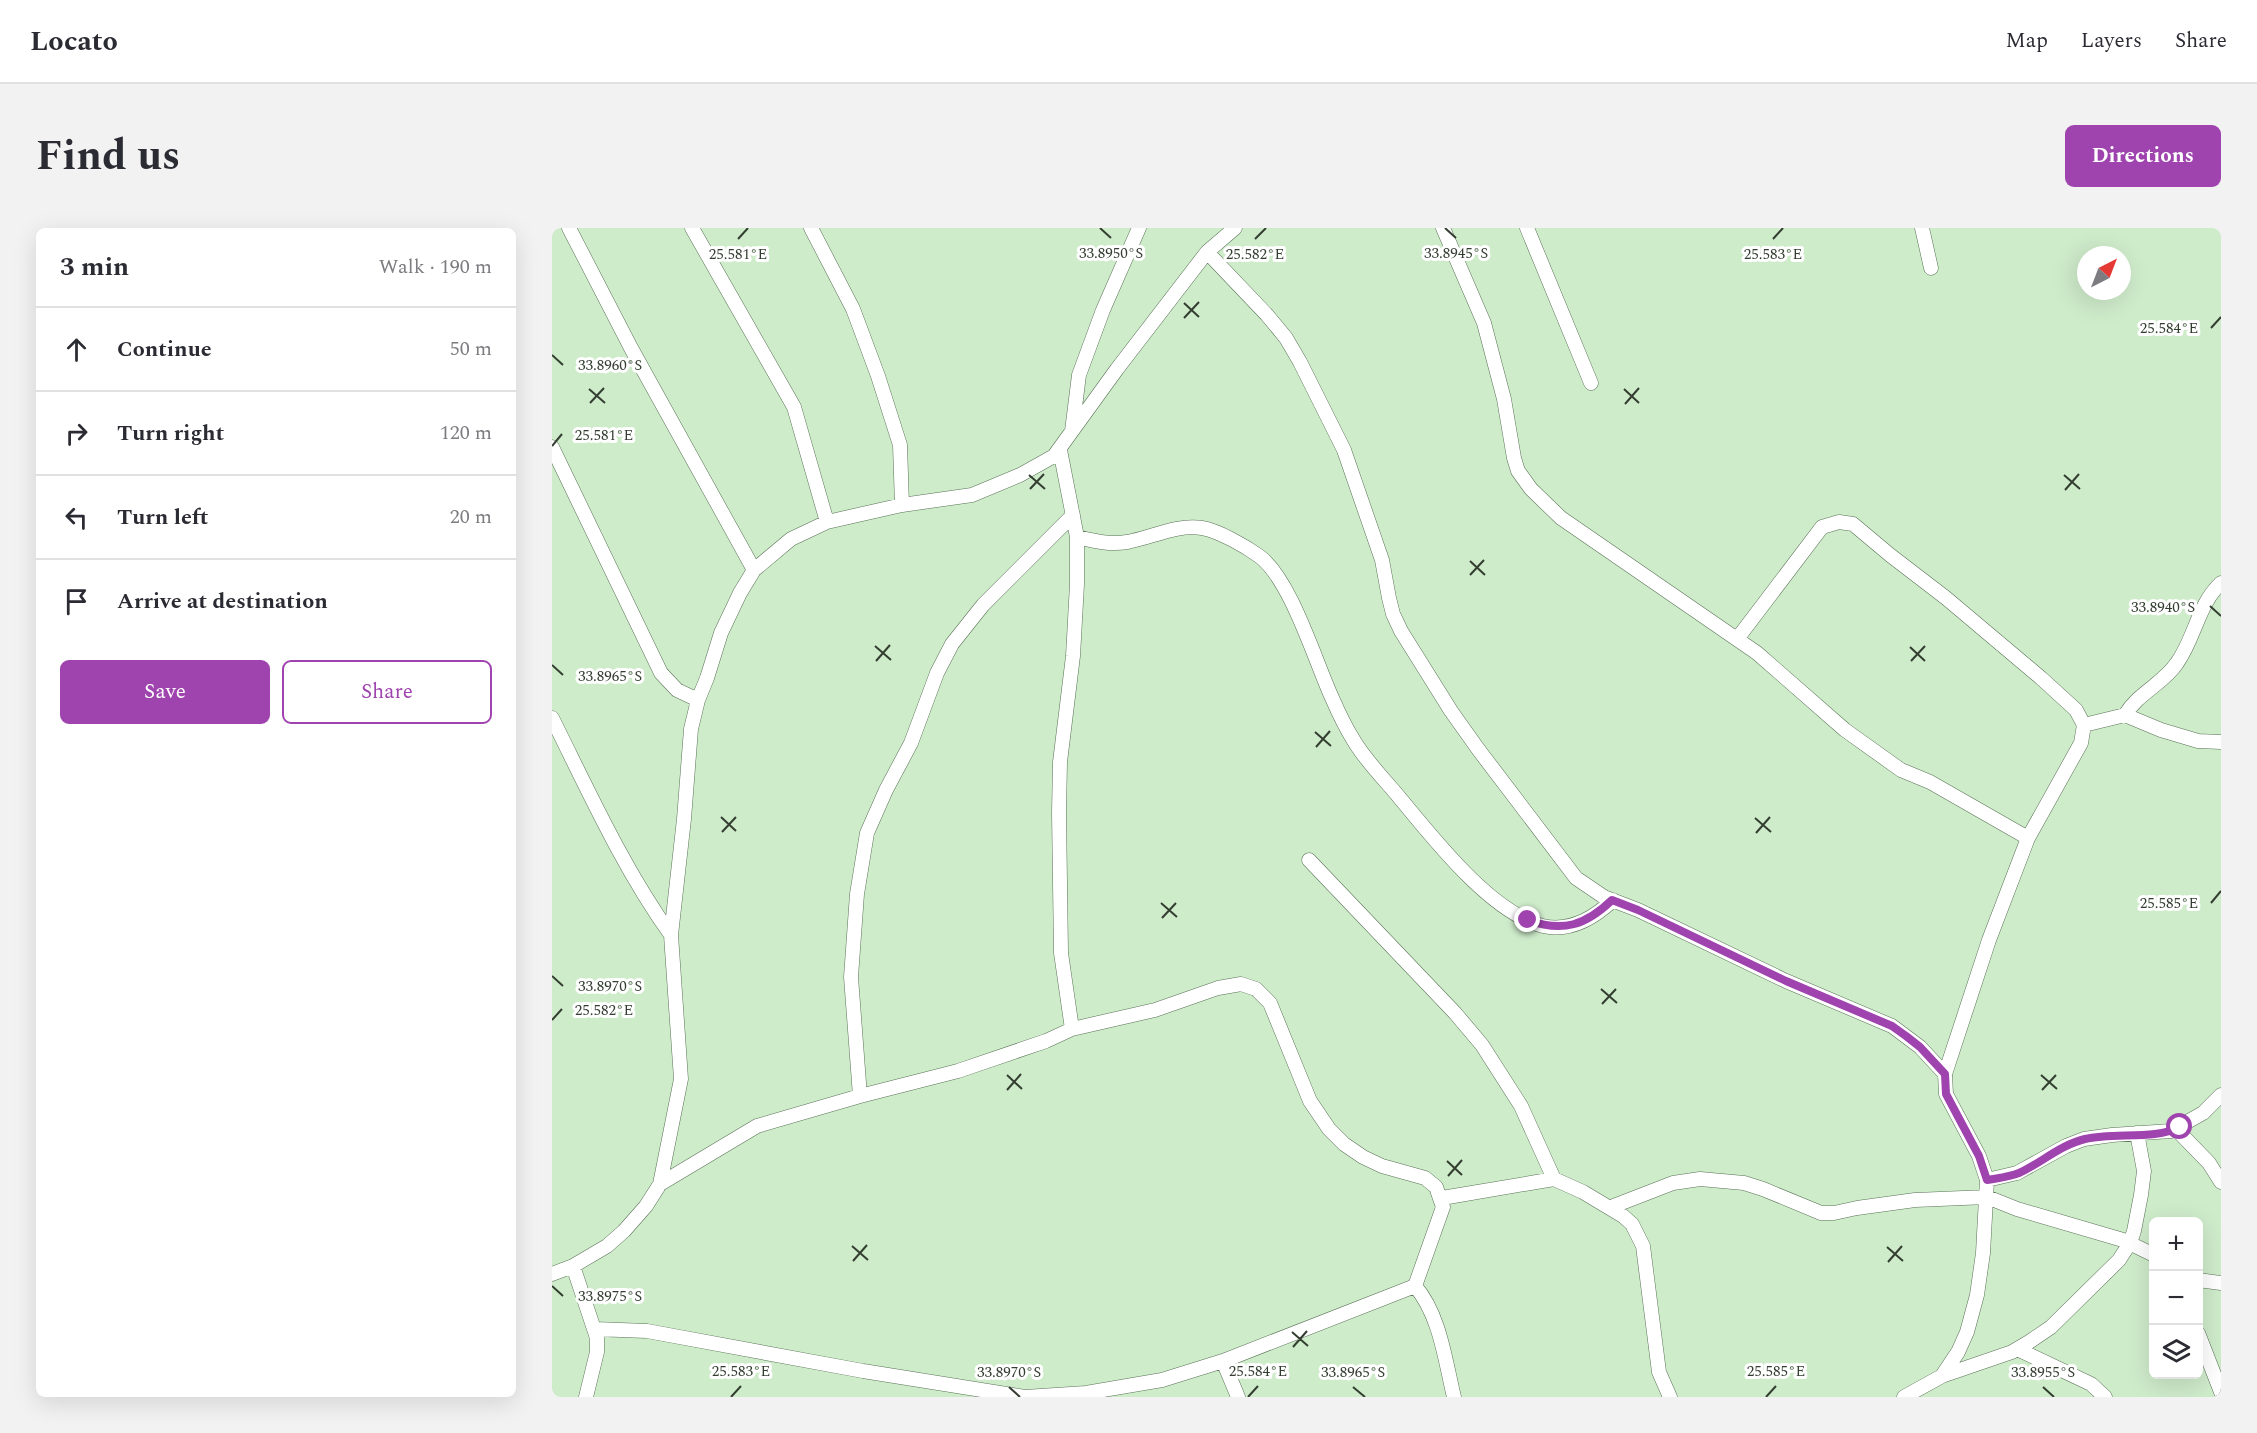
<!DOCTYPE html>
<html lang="en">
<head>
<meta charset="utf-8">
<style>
	body { margin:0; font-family:Spectral,serif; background:#f2f2f3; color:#2b2b33 }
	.controls { position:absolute; right:18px; bottom:18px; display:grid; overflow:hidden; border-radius:9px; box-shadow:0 6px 24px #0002 }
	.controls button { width:54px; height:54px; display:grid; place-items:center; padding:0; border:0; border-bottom:2px solid #e1e1e2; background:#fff; color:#2b2b33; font:30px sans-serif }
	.compass { position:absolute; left:1525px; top:18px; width:54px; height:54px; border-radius:50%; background:#fff; box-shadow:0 6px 24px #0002; rotate:42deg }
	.stop { position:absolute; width:18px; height:18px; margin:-14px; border:4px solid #9f43ae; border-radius:50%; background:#fff }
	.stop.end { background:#9f43ae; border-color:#fff; box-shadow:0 2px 6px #0008 }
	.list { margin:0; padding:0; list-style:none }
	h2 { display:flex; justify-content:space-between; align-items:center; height:78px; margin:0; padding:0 24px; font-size:26px }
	h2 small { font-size:20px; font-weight:400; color:#7c7c81 }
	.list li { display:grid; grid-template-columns:39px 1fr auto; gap:18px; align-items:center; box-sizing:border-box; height:84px; padding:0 24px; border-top:2px solid #e1e1e2 }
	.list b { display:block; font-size:22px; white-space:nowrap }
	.list em { font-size:20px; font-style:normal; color:#7c7c81 }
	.actions { display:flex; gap:12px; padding:18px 24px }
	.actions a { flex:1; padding:14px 0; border:2px solid #9f43ae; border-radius:9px; text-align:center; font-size:21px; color:#9f43ae }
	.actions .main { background:#9f43ae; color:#fff }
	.icon { flex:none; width:33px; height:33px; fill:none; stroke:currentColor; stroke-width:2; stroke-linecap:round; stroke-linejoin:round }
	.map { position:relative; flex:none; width:1669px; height:1169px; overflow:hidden; border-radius:9px }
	header { display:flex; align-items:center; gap:36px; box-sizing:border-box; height:84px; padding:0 30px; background:#fff; border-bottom:2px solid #e1e1e2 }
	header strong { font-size:28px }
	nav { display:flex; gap:33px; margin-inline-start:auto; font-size:21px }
	.intro { display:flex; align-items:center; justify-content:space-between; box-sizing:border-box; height:144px; padding:0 36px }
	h1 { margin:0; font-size:42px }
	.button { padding:15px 27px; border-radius:9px; background:#9f43ae; color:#fff; font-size:21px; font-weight:700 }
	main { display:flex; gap:36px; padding:0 36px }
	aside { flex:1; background:#fff; border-radius:9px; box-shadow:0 6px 24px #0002 }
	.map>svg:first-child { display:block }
</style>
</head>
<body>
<header>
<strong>Locato</strong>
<nav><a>Map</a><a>Layers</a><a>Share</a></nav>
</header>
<div class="intro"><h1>Find us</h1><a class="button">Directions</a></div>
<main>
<aside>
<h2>3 min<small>Walk · 190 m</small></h2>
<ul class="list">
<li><svg class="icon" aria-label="ahead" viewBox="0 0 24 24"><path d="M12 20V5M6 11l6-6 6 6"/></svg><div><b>Continue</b></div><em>50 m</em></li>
<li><svg class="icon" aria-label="right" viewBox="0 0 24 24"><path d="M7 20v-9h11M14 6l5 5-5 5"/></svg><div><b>Turn right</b></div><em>120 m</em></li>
<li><svg class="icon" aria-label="left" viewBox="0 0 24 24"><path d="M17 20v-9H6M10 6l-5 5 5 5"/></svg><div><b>Turn left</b></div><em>20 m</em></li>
<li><svg class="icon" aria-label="arrive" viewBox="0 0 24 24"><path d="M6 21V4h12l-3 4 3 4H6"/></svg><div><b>Arrive at destination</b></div></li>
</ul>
<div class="actions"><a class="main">Save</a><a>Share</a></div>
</aside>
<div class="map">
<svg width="1669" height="1169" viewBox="0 0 1669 1169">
	<rect width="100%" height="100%" fill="#ceebca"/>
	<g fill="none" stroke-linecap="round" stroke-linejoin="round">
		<g stroke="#5a7357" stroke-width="15">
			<path id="lane" d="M 17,0 L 79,120 L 202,342
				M 140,0 L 242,179 L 275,294
				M 259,0 L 301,81 L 326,148 L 348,217 L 350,277
				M 891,0 L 932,95 L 952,171 L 962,230 L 966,243 L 979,261 L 1009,290 L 1205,425 L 1293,502 L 1349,542 L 1378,554 L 1476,610
				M 975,0 L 1039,155
				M 1370,0 L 1379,40
				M 655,24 L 715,87 L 734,110 L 748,134 L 792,222 L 830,332 L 837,370 L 841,386 L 849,403 L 899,483 L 926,521 L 1024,650 L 1052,669 L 1086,682 L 1234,753 L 1340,798 L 1368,819 L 1393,846
				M 520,203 L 527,147 L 551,82 L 587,0
				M 0,219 L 109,445 L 125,462 L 146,472
				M 508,222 L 525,309 L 525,356 L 521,428 L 508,534 L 507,585 L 509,725 L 520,801
				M 525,309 C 542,313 558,317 575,314 C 599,310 624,296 650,300 C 667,303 693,318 707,328 C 739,351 764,436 781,472 C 787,486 794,500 802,513 C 814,533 832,551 847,569 C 881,610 939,685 991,698 C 1018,704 1042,690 1061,672
				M 1185,411 L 1270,299 L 1287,294 L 1301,296 L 1338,327 L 1394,370 L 1489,450 L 1524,482 L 1532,497 L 1529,515 L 1476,610 L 1437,712 L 1393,846 L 1394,866 L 1427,928 L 1435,952 L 1431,1025 L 1425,1067 L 1415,1104 L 1406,1124 L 1390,1148 L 1352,1169
				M 1573,487 C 1586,465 1611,456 1625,435 C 1643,410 1646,376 1669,355
				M 0,490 C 37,564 71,640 119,707
				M 1532,497 L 1573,487 L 1609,502 L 1646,513 L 1669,514
				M 757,632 L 903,785 L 930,817 L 969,878 L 1002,951
				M 308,868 L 299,749 L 305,666 L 315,605 L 334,562 L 359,515 L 385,445 L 400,416 L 431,377 L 521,287
				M 1624,901 L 1657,935 L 1669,954
				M 1435,952 L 1465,945 L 1514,918 L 1532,911 L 1560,907 L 1619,903 L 1651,885 L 1669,867
				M 890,970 L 1002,951 L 1031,964 L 1071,988 L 1080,996 L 1091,1018 L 1107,1144 L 1118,1169
				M 1059,979 L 1121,955 L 1148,951 L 1192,955 L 1211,961 L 1269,985 L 1282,985 L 1305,980 L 1363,972 L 1435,969 L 1465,981 L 1571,1012 L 1602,1027
				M 21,1038 L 45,1110 L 45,1124 L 34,1169
				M 0,1046 L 21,1038 L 55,1018 L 72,1003 L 94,978 L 108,956 L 129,851 L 119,707 L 132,591 L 139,501 L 146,472 L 155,450 L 169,405 L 188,365 L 202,342 L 239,311 L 275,294 L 350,277 L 420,267 L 468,247 L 502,228 L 565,141 L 655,24 L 683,0
				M 1646,1052 L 1669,1055
				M 863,1058 C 888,1087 893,1132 902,1169
				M 42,1101 L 95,1103 L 311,1143 L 473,1169 L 534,1165 L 610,1152 L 671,1133 L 863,1058 L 891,979 L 884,959 L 873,950 L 830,938 L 811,929 L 792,916 L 777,901 L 758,873 L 718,775 L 704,761 L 689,756 L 666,760 L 603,782 L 520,801 L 494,813 L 406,843 L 308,868 L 205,898 L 108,956
				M 1646,1105 L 1669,1164
				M 1465,1121 L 1539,1156 L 1553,1169
				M 671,1133 L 686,1169
				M 1390,1148 L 1460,1124 L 1477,1114 L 1499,1099 L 1567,1032 L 1578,1015 L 1582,1003 L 1589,967 L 1592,943 L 1585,905"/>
		</g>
		<use href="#lane" stroke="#fff" stroke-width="14"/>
	</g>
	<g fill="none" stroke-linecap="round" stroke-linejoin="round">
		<path stroke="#9f43ae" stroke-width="8" d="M 976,692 C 1011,705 1034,697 1060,672 L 1086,682 L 1234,753 L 1340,798 L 1354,808 L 1368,819 L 1393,846 L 1394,866 L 1427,928 L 1435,952 C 1446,950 1457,949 1467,945 C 1489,935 1508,917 1533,911 C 1562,904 1603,912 1628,899"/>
	</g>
	<path fill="none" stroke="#333e31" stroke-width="2" d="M 548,0 L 559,10M 893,0 L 904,10M 186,11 L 196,0M 703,11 L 714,0M 1221,11 L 1231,0M 632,75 L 647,89M 632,90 L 647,74M 1659,100 L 1669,89M 0,127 L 11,137M 37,161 L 53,175M 1072,161 L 1087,175M 38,175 L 52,160M 1073,176 L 1087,160M 0,218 L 10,206M 477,247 L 493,261M 1512,247 L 1528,261M 478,261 L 492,246M 1513,262 L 1527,246M 918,333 L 933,347M 918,347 L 932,332M 1658,378 L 1669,388M 323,418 L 339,432M 1358,419 L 1373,433M 324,433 L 338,417M 1359,433 L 1373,418M 0,437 L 11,447M 763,504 L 779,518M 764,519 L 778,503M 169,589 L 184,603M 1203,590 L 1219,604M 170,604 L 184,589M 1204,605 L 1218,589M 609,675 L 625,689M 1659,675 L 1669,663M 610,690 L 624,675M 0,748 L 11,758M 1049,761 L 1065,775M 1050,776 L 1064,761M 0,792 L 10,781M 455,847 L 470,861M 1489,847 L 1505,861M 455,862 L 469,846M 1490,862 L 1504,847M 895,933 L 910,947M 896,948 L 910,932M 300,1018 L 316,1032M 1335,1019 L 1351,1033M 301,1033 L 315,1017M 1336,1034 L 1350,1018M 0,1058 L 11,1068M 740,1104 L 756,1118M 741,1119 L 755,1103M 457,1159 L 468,1169M 801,1159 L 813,1169M 1491,1159 L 1502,1169M 179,1169 L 189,1158M 696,1169 L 706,1158M 1214,1169 L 1224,1158"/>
	<g font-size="15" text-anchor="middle" fill="#333e31" stroke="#fff" stroke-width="6" stroke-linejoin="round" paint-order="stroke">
		<text x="559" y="30">33.8950°S</text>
		<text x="904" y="30">33.8945°S</text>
		<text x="186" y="31">25.581°E</text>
		<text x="703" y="31">25.582°E</text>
		<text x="1221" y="31">25.583°E</text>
		<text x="1617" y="105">25.584°E</text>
		<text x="58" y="142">33.8960°S</text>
		<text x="52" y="212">25.581°E</text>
		<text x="1611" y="384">33.8940°S</text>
		<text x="58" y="453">33.8965°S</text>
		<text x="1617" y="680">25.585°E</text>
		<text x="58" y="763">33.8970°S</text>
		<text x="52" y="787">25.582°E</text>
		<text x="58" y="1073">33.8975°S</text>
		<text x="189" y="1148">25.583°E</text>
		<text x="706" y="1148">25.584°E</text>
		<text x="1224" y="1148">25.585°E</text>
		<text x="457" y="1149">33.8970°S</text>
		<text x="801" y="1149">33.8965°S</text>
		<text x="1491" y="1149">33.8955°S</text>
	</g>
</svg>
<div class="controls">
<button>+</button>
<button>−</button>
<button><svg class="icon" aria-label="layers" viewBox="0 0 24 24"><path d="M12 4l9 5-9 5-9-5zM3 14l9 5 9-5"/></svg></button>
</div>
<svg class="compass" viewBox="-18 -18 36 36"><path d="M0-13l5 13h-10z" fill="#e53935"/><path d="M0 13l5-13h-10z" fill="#7c7c81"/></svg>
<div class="stop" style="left:1628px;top:899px"></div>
<div class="stop end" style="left:976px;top:692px"></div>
</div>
</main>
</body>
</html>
